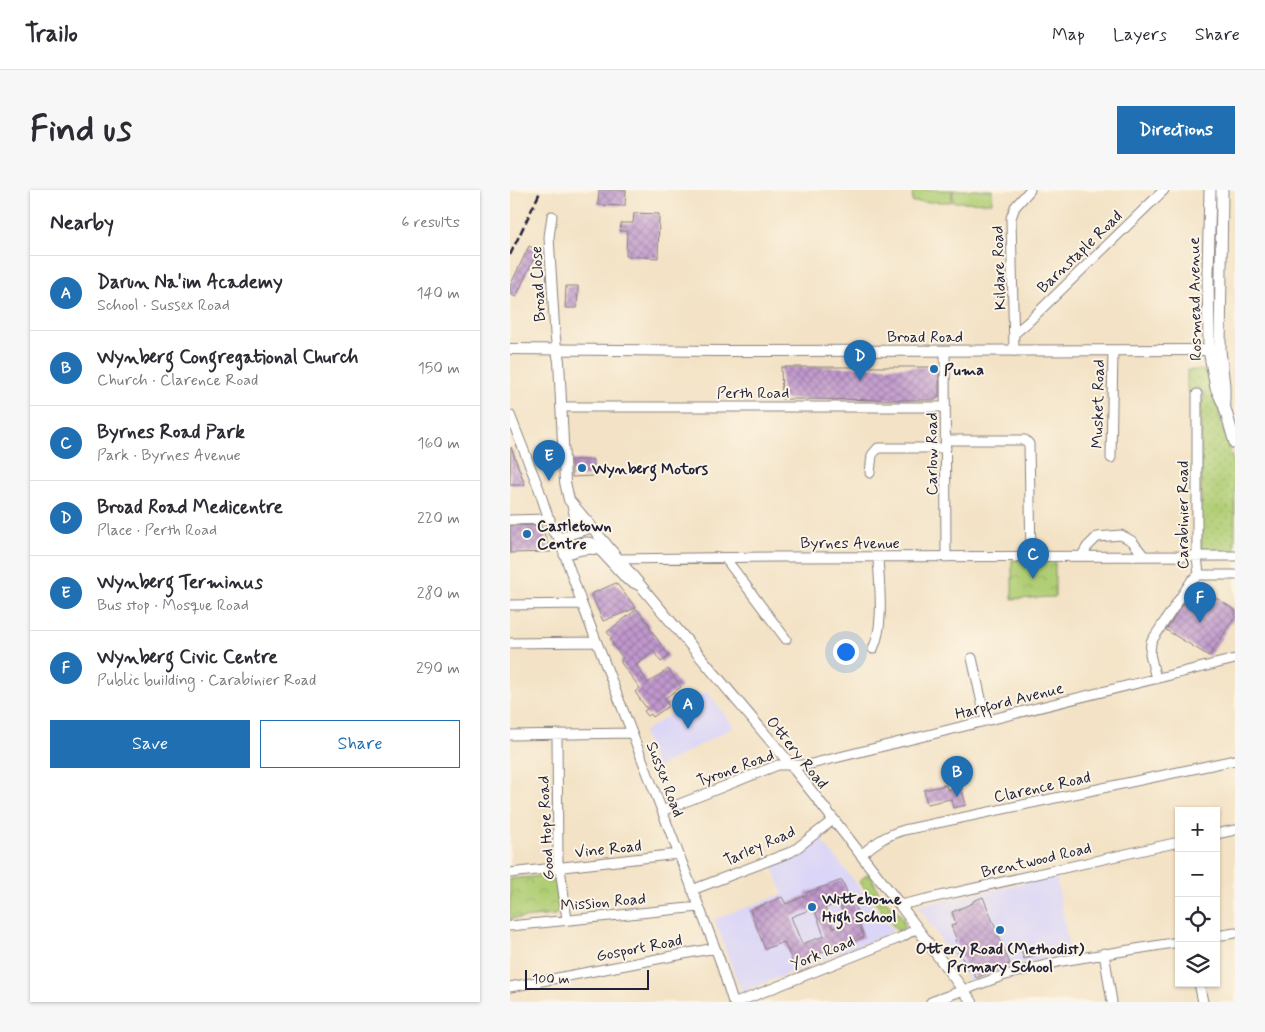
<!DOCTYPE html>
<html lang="en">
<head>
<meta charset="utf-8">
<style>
	body { margin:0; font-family:Mynerve,sans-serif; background:#f7f7f7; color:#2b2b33 }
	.controls { position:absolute; right:15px; bottom:15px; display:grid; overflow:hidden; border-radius:0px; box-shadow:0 1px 4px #0004 }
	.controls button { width:45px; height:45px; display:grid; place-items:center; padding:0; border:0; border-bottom:1px solid #e1e1e2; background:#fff; color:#2b2b33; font:25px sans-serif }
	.scale { position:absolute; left:15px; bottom:12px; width:124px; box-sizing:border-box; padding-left:5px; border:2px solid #22223b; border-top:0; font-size:14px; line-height:18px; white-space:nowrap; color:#22223b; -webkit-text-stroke:4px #fcf5e5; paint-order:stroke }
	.you { position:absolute; left:335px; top:461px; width:18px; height:18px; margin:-12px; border:4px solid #fff; border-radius:50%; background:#1a73e8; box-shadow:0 0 0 8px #1a73e833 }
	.badge { display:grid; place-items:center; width:32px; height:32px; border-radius:50%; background:#1f6fb2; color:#fff; font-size:16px; font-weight:700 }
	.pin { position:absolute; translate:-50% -41px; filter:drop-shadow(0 1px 2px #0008) }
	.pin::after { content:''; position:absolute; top:26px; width:18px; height:15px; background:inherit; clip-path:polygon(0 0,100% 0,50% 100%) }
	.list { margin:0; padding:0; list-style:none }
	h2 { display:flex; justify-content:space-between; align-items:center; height:65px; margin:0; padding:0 20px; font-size:21px }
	h2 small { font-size:16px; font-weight:400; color:#7c7c81 }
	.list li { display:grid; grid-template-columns:32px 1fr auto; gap:15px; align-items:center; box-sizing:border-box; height:75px; padding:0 20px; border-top:1px solid #e1e1e2 }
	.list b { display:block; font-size:19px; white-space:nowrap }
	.list p { margin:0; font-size:16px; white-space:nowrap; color:#7c7c81 }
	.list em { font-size:16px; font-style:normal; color:#7c7c81 }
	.actions { display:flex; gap:10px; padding:15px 20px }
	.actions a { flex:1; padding:11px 0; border:1px solid #1f6fb2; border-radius:0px; text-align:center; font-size:18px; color:#1f6fb2 }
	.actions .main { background:#1f6fb2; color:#fff }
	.icon { flex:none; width:28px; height:28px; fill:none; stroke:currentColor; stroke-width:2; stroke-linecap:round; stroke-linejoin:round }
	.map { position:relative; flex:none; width:725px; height:812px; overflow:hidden; border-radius:0px }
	header { display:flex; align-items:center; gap:30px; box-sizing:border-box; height:70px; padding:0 25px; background:#fff; border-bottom:1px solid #e1e1e2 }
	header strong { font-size:24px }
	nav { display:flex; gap:28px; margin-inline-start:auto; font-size:18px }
	.intro { display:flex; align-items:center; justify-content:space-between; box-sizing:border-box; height:120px; padding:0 30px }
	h1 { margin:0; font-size:35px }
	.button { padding:12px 22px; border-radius:0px; background:#1f6fb2; color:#fff; font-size:18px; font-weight:700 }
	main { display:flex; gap:30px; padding:0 30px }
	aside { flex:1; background:#fff; border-radius:0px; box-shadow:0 1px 4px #0004 }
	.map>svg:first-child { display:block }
</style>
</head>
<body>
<header>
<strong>Trailo</strong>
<nav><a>Map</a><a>Layers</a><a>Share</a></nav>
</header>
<div class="intro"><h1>Find us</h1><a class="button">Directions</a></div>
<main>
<aside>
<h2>Nearby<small>6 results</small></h2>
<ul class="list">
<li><span class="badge">A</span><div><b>Darun Na'im Academy</b><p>School · Sussex Road</p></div><em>140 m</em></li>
<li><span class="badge">B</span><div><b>Wynberg Congregational Church</b><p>Church · Clarence Road</p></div><em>150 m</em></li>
<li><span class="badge">C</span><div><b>Byrnes Road Park</b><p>Park · Byrnes Avenue</p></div><em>160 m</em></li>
<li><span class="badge">D</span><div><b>Broad Road Medicentre</b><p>Place · Perth Road</p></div><em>220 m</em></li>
<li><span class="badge">E</span><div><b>Wynberg Terminus</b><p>Bus stop · Mosque Road</p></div><em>280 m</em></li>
<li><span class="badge">F</span><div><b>Wynberg Civic Centre</b><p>Public building · Carabinier Road</p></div><em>290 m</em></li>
</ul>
<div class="actions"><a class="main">Save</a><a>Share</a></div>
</aside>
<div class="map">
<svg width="725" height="812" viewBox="0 0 725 812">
	<defs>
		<pattern id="grass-dots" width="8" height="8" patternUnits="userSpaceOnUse" patternTransform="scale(1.25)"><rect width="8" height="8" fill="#b0ce75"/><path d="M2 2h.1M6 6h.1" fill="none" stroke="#97b166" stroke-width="1.8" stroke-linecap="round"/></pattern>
		<pattern id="park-crowns" width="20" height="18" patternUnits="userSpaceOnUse" patternTransform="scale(1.25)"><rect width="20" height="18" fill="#b0ce75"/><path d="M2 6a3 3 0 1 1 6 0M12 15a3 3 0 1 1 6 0" fill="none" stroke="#97b166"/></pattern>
		<pattern id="building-cross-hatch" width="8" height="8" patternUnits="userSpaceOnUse" patternTransform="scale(1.25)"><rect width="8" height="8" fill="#c098cc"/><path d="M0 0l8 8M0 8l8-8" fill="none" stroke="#9c7ca7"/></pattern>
	</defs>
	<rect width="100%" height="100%" fill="#fcf5e5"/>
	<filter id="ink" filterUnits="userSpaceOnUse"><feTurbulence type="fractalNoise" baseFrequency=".02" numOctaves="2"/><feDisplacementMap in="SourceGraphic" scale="10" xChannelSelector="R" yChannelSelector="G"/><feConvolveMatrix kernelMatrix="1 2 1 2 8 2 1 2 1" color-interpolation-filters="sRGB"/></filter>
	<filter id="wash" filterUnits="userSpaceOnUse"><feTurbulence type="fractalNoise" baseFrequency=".0096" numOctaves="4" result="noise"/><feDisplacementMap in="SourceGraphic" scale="20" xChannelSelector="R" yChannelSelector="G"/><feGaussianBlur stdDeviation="1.12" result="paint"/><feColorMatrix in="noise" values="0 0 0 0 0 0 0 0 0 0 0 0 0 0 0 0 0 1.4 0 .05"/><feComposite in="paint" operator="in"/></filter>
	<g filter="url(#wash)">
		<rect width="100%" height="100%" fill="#f3e2c5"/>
		<path fill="#dbd6f7" d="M 197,501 L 224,537 L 147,578 L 133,542 Z
			M 309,647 L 384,741 L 232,802 L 204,729 L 273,704 L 262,675 L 288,665 Z
			M 546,686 L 560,763 L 492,779 L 459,791 L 408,716 Z"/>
		<path fill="url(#grass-dots)" stroke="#697858" d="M 677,180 L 692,180 L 698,185 L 725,279 L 725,361 L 695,362 L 691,358 L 691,213 L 694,208 L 694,204 L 690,199 C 685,198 682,198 680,203 L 677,203 Z
			M 359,683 C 364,690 366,698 370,705 C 378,716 396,723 394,737 L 388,742 L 349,691 Z"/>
		<path fill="url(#park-crowns)" stroke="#697858" d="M 502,370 L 545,370 L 545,407 L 502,409 Z
			M 42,685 L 46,687 L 49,718 L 45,725 L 0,729 L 0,689 Z"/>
		<path fill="#b0ce75" stroke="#697858" d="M 403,0 L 442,0 L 441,12 L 402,12 Z
			M 443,0 L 482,0 L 482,13 L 443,12 Z"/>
		<g id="blocks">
			<path fill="url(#building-cross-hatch)" fill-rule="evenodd" d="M 89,0 L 116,0 L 115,16 L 88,15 Z
				M 124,23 L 149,24 L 148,68 L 116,66 L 117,41 L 110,41 L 111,33 L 123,33 Z
				M 19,56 L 31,62 L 26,72 L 23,70 L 6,107 L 0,104 L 0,96 Z
				M 56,96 L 68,96 L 67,118 L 55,118 Z
				M 271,177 L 429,177 L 429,206 L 425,210 L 272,209 Z
				M 1,257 L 15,295 L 0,295 Z
				M 61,270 L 83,270 L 83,286 L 62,287 Z
				M 31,335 L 41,362 L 0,363 L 0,336 Z
				M 106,393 L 126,418 L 93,431 L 81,404 Z
				M 686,395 L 725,420 L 725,427 L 699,466 L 656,440 Z
				M 127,419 L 140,436 L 139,437 L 159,466 L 151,472 L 144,462 L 126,475 L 138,493 L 158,479 L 171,497 L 154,509 L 159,516 L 143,527 L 141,524 L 138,526 L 134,521 L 137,519 L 125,502 L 130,498 L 111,473 L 111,470 L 113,468 L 102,454 L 103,453 L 100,449 L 102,448 L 97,442 Z
				M 436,595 L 437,600 L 451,596 L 456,615 L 443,618 L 441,609 L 417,614 L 414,600 Z
				M 332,690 L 338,704 L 340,703 L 351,732 L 349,733 L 354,747 L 318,762 L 318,760 L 297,768 L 298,770 L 284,775 L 274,752 L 255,759 L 240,720 L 272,707 L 276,714 L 297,705 L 296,703 ZM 329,713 L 337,732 L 323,738 L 315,718 ZM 304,718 L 314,746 L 292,754 L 281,727 Z
				M 473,707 L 500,774 L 466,788 L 462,779 L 458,780 L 453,769 L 448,764 L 449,758 L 445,750 L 447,750 L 441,736 L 446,734 L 442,722 L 463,713 L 463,711 Z
				M 520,757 L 523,766 L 514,769 L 511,760 Z"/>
		</g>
	</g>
	<g filter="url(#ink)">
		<use href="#blocks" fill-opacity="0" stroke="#8a8280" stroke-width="1"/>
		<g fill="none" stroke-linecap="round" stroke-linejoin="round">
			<g stroke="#8a8280" stroke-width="11">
				<path id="minor" d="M 42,26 L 39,47 L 45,144 L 47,161
					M 505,143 L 518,132 L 654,0
					M 435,161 L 436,367
					M 504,161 L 501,28 L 505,17 L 520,0
					M 51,217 L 435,217
					M 0,225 L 29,299 L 43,342 L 48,346 L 52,347 L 81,338
					M 436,250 L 515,250 L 519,254 L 521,367
					M 601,268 L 603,161
					M 360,283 L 362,265 L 368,258 L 436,258
					M 0,330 L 40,329
					M 48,346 L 72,414 L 209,768 L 223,812
					M 57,346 C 68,338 65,326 62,315
					M 52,359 C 62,355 72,350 83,353 L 117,390 L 130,396
					M 54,365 C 67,361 78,357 91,361
					M 572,366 L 577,357 L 587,347 L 611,345 L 622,351 L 634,366
					M 215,368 L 276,449
					M 108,369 L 261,367 L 725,366
					M 689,385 L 725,385
					M 0,415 L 72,414
					M 0,453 L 86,452
					M 363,459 C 375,434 369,394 368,367
					M 462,468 L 476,531
					M 646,489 L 640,464 L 641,452 L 682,390 L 689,385 L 687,366 L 687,204
					M 47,544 L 48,674 L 50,678 L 57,730
					M 0,545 L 122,543
					M 152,621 L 268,575 L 297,575 L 725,469
					M 706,644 L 725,640
					M 351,665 C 365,653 376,645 394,640 L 725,570
					M 0,683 L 168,664
					M 182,700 L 281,662 L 287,658 L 323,630
					M 390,715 L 669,652
					M 0,736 L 189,717
					M 706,746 L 725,743
					M 594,763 L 602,812
					M 689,793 L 693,812
					M 0,797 L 205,758
					M 228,812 L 392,747 L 407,738
					M 421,812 L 492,786 L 552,771 L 669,752"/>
			</g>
			<g stroke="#8a8280" stroke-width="12">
				<path id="tertiary" d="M 0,159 L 209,161 L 706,160
					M 47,161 L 49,171 L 55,292 L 59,310 L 281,575 L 390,715 L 462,812"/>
			</g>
			<g stroke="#8a8280" stroke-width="13">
				<path id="secondary" d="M 700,0 L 698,83 L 699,160 L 706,198 L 714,215 L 725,253
					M 712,0 L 710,160 L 714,196 L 714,210"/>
			</g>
			<use href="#minor" stroke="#fff" stroke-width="9"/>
			<use href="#tertiary" stroke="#fff" stroke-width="10"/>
			<use href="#secondary" stroke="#fff" stroke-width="11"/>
			<path stroke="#22223b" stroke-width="2.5" stroke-dasharray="8 4" stroke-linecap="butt" d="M 0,65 L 31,0"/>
		</g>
	</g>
	<g fill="#1f6fb2" stroke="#fcf5e5" stroke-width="2">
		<circle cx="424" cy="179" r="5"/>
		<circle cx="72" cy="278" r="5"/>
		<circle cx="17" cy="344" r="5"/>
		<circle cx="302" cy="717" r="5"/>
		<circle cx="490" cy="740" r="5"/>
	</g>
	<g text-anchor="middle" stroke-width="4" stroke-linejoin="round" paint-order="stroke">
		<g font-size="16" fill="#22223b" stroke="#fcf5e5">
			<text transform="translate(569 61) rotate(-44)" y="6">Barnstaple Road</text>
			<text transform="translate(488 78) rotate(-92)" y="6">Kildare Road</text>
			<text transform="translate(27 94) rotate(-93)" y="6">Broad Close</text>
			<text transform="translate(684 109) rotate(-91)" y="6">Rosmead Avenue</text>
			<text x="415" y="152">Broad Road</text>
			<text x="243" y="208">Perth Road</text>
			<text transform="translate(587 214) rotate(-89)" y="6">Musket Road</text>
			<text transform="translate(421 264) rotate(-90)" y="6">Carlow Road</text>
			<text transform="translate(672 325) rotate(-90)" y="6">Carabinier Road</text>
			<text x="340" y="358">Byrnes Avenue</text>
			<text transform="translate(499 510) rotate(-14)" y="6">Harpford Avenue</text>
			<text transform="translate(288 562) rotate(51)" y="6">Ottery Road</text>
			<text transform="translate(225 577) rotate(-20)" y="6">Tyrone Road</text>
			<text transform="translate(156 589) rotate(69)" y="6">Sussex Road</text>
			<text transform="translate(532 596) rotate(-12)" y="6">Clarence Road</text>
			<text transform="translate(35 638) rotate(-93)" y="6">Good Hope Road</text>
			<text transform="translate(249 655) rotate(-24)" y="6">Tarley Road</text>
			<text transform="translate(98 658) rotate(-6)" y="6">Vine Road</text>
			<text transform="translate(526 669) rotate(-13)" y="6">Brentwood Road</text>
			<text transform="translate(93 711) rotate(-5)" y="6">Mission Road</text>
			<text transform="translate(129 757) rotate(-11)" y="6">Gosport Road</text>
			<text transform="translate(312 762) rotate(-22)" y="6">York Road</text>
		</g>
		<g font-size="16" font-weight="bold" fill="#22223b" stroke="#fcf5e5" text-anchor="start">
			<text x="434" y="185">Puma</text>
			<text x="82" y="284">Wynberg Motors</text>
			<text x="27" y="341">Castletown<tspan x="27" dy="18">Centre</tspan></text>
			<text x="312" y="714">Wittebome<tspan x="312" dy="18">High School</tspan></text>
			<text x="490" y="764" text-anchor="middle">Ottery Road (Methodist)<tspan x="490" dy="18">Primary School</tspan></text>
		</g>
	</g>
</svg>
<div class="controls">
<button>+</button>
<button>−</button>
<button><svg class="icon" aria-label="locate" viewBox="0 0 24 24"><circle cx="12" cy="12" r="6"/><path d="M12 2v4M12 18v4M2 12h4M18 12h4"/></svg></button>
<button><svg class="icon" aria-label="layers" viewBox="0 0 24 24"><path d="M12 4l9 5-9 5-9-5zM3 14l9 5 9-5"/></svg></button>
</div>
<div class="scale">100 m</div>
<div class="you"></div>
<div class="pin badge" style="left:178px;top:539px">A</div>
<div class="pin badge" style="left:447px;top:607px">B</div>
<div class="pin badge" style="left:523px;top:389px">C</div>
<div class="pin badge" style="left:350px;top:191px">D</div>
<div class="pin badge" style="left:39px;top:291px">E</div>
<div class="pin badge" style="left:690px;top:433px">F</div>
</div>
</main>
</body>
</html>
